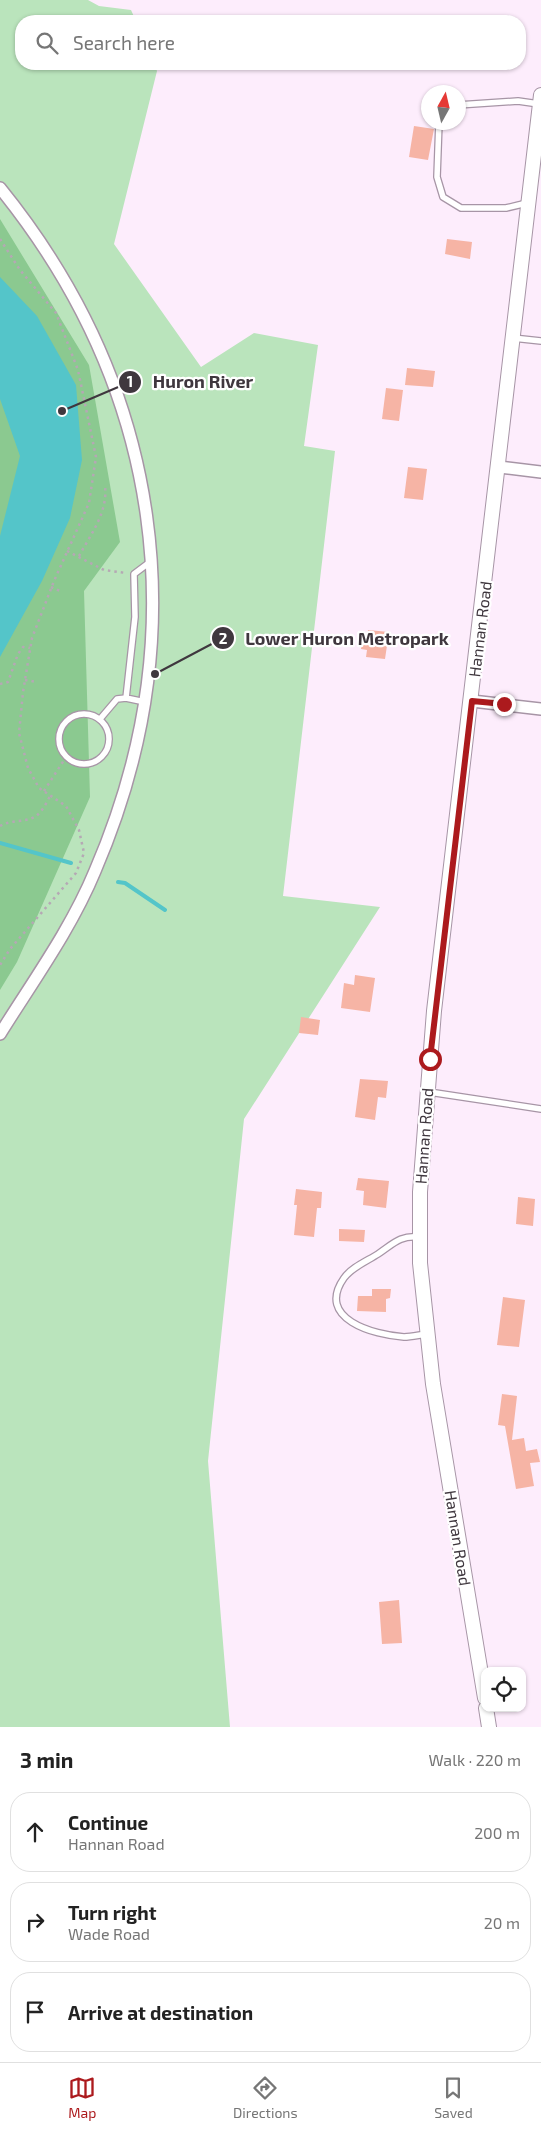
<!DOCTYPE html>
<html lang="en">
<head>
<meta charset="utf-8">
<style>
	body { margin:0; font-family:"Exo 2",sans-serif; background:#f6f6f6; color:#222 }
	.controls { position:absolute; right:15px; bottom:15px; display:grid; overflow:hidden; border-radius:10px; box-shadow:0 1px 4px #0004 }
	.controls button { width:45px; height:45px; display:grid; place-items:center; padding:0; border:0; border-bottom:1px solid #e0e0e0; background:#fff; color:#222; font:25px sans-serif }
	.compass { position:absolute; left:421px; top:85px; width:45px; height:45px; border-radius:50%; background:#fff; box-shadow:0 1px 4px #0004; rotate:8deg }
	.stop { position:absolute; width:15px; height:15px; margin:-11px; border:4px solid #ac1a1d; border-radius:50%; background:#fff }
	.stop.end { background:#ac1a1d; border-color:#fff; box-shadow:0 1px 5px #0008 }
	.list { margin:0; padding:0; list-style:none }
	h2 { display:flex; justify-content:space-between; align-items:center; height:65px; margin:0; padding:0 20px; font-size:21px }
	h2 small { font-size:16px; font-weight:400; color:#767676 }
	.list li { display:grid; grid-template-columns:32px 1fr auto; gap:15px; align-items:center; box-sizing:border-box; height:80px; margin:0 10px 10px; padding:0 10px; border:1px solid #e0e0e0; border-radius:20px }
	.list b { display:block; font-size:19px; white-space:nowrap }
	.list p { margin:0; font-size:16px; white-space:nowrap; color:#767676 }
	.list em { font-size:16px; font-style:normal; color:#767676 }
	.icon { flex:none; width:28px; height:28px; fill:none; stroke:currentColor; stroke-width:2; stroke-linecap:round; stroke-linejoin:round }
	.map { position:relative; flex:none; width:541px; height:1727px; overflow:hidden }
	.search { position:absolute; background:#fff; box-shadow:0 1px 4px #0004; left:15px; right:15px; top:15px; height:55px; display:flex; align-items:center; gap:12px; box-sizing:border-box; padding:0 18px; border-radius:20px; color:#767676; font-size:19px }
	.sheet { height:335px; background:#fff }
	nav { display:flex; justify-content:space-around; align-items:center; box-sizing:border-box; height:70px; border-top:1px solid #e0e0e0; background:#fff; font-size:14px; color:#767676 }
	nav a { display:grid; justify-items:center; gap:2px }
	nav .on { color:#ac1a1d }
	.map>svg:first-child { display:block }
</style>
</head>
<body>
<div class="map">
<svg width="541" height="1727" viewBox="0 0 541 1727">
	<rect width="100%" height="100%" fill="#fdedfc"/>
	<path fill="#bae4bc" d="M 0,0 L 88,0 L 99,6 L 131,10 L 136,21 L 21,21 L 21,64 L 154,64 L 157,71 L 114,244 L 201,367 L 254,333 L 318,345 L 304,446 L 335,451 L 283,896 L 380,907 L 244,1119 L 208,1461 L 230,1727 L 0,1727 Z"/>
	<path fill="#8bc990" d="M 0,219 L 89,365 L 120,542 L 84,591 L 90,797 L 17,962 L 0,990 Z"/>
	<path fill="#54c5c9" d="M 0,277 L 37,316 L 76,385 L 82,460 L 70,518 L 42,581 L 0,657 L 0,536 L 20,456 L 0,399 Z"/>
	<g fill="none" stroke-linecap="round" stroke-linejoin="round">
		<path stroke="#54c5c9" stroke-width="4" d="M 0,843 L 71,863
			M 118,882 L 125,883 L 165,910"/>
	</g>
	<path fill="#f6b4a5" d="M 414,126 L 434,129 L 428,160 L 409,157 Z
		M 447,239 L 472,242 L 470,259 L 445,254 Z
		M 407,368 L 435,371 L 433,387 L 405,385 Z
		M 386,388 L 403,390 L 399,421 L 382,419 Z
		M 408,467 L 427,469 L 423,500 L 404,498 Z
		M 368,630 L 389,632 L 385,659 L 366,657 L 367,650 L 361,649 L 362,638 L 367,638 Z
		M 355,975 L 375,978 L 370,1012 L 341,1008 L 344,983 L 354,985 Z
		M 301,1017 L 320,1020 L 318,1035 L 299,1033 Z
		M 360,1079 L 388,1081 L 386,1098 L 378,1097 L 375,1120 L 355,1117 Z
		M 358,1178 L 389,1181 L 386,1208 L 363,1205 L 364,1191 L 356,1190 Z
		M 296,1189 L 322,1192 L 321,1208 L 317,1208 L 314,1237 L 294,1235 L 297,1205 L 294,1205 Z
		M 518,1197 L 535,1199 L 533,1226 L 516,1224 Z
		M 339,1229 L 365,1230 L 364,1242 L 339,1241 Z
		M 372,1289 L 391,1289 L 390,1298 L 386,1299 L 386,1312 L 357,1311 L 358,1296 L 372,1296 Z
		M 503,1297 L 525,1300 L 519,1347 L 497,1345 Z
		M 502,1394 L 517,1396 L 512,1440 L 524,1438 L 526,1451 L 537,1449 L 540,1462 L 530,1463 L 534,1486 L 516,1489 L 505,1426 L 498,1425 Z
		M 399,1600 L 402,1643 L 382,1644 L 379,1602 Z"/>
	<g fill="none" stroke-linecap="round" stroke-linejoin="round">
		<g stroke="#a795a6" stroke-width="8">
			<path id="service" d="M 458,105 L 518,101 L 539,104
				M 439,122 L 437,177 L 443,197 L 461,208 L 506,208 L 527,203
				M 513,338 L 541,341
				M 145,702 L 126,698 L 135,617 L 134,574 L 150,562
				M59 739a25 25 0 1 1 50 0a25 25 0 1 1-50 0Z
				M 100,719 L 117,699 L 126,698
				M 429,1092 L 541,1109
				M 419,1237 C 400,1235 393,1244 378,1254 C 367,1261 352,1267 344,1278 C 315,1319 374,1335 404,1337 C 411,1337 419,1335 427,1334"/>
		</g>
		<g stroke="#a795a6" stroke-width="14">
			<path id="minor" d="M 0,188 C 162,388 197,634 95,871 C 71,929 33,981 0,1034
				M 499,467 L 541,472
				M 472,701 L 541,709"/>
		</g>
		<g stroke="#a795a6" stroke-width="16">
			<path id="tertiary" d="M 485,1698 L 433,1384 L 420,1263 L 420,1192 L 434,1011 L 541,95
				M 486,1708 L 489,1727"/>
		</g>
		<path stroke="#b5a8b4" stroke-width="2.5" stroke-dasharray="2.5 4" stroke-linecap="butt" d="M 0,239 L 20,270 L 56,313 L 78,370 L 96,457 L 89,503 L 54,581 L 32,638 L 23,692 L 19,733 L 28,768 L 39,788 L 66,806 L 79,830 L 84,853 L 76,873 L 10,949 L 0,965
			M 67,551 L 104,570 L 126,573
			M 79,556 C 91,534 108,512 105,486
			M 51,587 L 62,592
			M 25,680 L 37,682
			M 0,684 L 8,682 L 18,654 L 23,647 L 30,648
			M 44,791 L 66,757
			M 0,826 C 12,819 26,823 36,816 C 42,812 47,802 50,796"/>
		<use href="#service" stroke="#fff" stroke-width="5.5"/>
		<use href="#minor" stroke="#fff" stroke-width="11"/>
		<use href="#tertiary" stroke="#fff" stroke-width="14"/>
	</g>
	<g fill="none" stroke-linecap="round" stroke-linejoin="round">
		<path stroke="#ac1a1d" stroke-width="6" d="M 430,1059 L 472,701 L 504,704"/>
	</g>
	<g text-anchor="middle" stroke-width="4.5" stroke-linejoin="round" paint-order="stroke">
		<g font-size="16" fill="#3f373e" stroke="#fff">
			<text transform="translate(480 629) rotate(-83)" y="6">Hannan Road</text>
			<text transform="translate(424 1136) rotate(-86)" y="6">Hannan Road</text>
			<text transform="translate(458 1538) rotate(81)" y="6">Hannan Road</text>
		</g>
	</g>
	<path fill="none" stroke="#3f373e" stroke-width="2" d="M62 411L130 382M155 674L223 638"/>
	<g fill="#3f373e" stroke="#fff" stroke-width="2">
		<circle cx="62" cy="411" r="5"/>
		<circle cx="155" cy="674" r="5"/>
		<circle cx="130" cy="382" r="12"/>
		<circle cx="223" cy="638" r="12"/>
	</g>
	<g font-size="15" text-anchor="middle" font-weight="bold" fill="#fff">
		<text x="130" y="387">1</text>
		<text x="223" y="644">2</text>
	</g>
	<g font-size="18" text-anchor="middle" font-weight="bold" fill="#3f373e" stroke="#fff" stroke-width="4.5" stroke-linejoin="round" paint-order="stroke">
		<text x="203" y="388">Huron River</text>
		<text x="347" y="645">Lower Huron Metropark</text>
	</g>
</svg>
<div class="controls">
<button><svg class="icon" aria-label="locate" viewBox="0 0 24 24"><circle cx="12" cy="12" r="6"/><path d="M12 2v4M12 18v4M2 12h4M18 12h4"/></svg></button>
</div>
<svg class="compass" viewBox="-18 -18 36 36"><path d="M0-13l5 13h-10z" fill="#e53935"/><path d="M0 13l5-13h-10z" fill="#767676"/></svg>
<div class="stop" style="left:430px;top:1059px"></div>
<div class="stop end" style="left:504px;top:704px"></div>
<div class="search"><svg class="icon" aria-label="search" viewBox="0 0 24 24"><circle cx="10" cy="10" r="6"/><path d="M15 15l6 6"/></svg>Search here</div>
</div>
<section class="sheet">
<h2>3 min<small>Walk · 220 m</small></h2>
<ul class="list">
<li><svg class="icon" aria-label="ahead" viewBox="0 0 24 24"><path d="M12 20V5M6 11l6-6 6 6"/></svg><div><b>Continue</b><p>Hannan Road</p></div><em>200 m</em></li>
<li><svg class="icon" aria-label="right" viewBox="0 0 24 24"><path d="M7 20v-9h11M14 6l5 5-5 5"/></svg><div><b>Turn right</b><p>Wade Road</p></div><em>20 m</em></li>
<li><svg class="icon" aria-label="arrive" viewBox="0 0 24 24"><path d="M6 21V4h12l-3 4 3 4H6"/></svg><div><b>Arrive at destination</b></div></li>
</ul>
</section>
<nav>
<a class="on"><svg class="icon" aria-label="map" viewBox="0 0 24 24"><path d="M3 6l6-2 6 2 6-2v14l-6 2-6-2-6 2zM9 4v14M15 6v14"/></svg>Map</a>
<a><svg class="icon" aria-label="directions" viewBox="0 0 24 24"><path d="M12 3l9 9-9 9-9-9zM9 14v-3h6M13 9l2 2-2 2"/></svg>Directions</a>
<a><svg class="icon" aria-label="saved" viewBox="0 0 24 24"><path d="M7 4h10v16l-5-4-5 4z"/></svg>Saved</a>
</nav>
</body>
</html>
